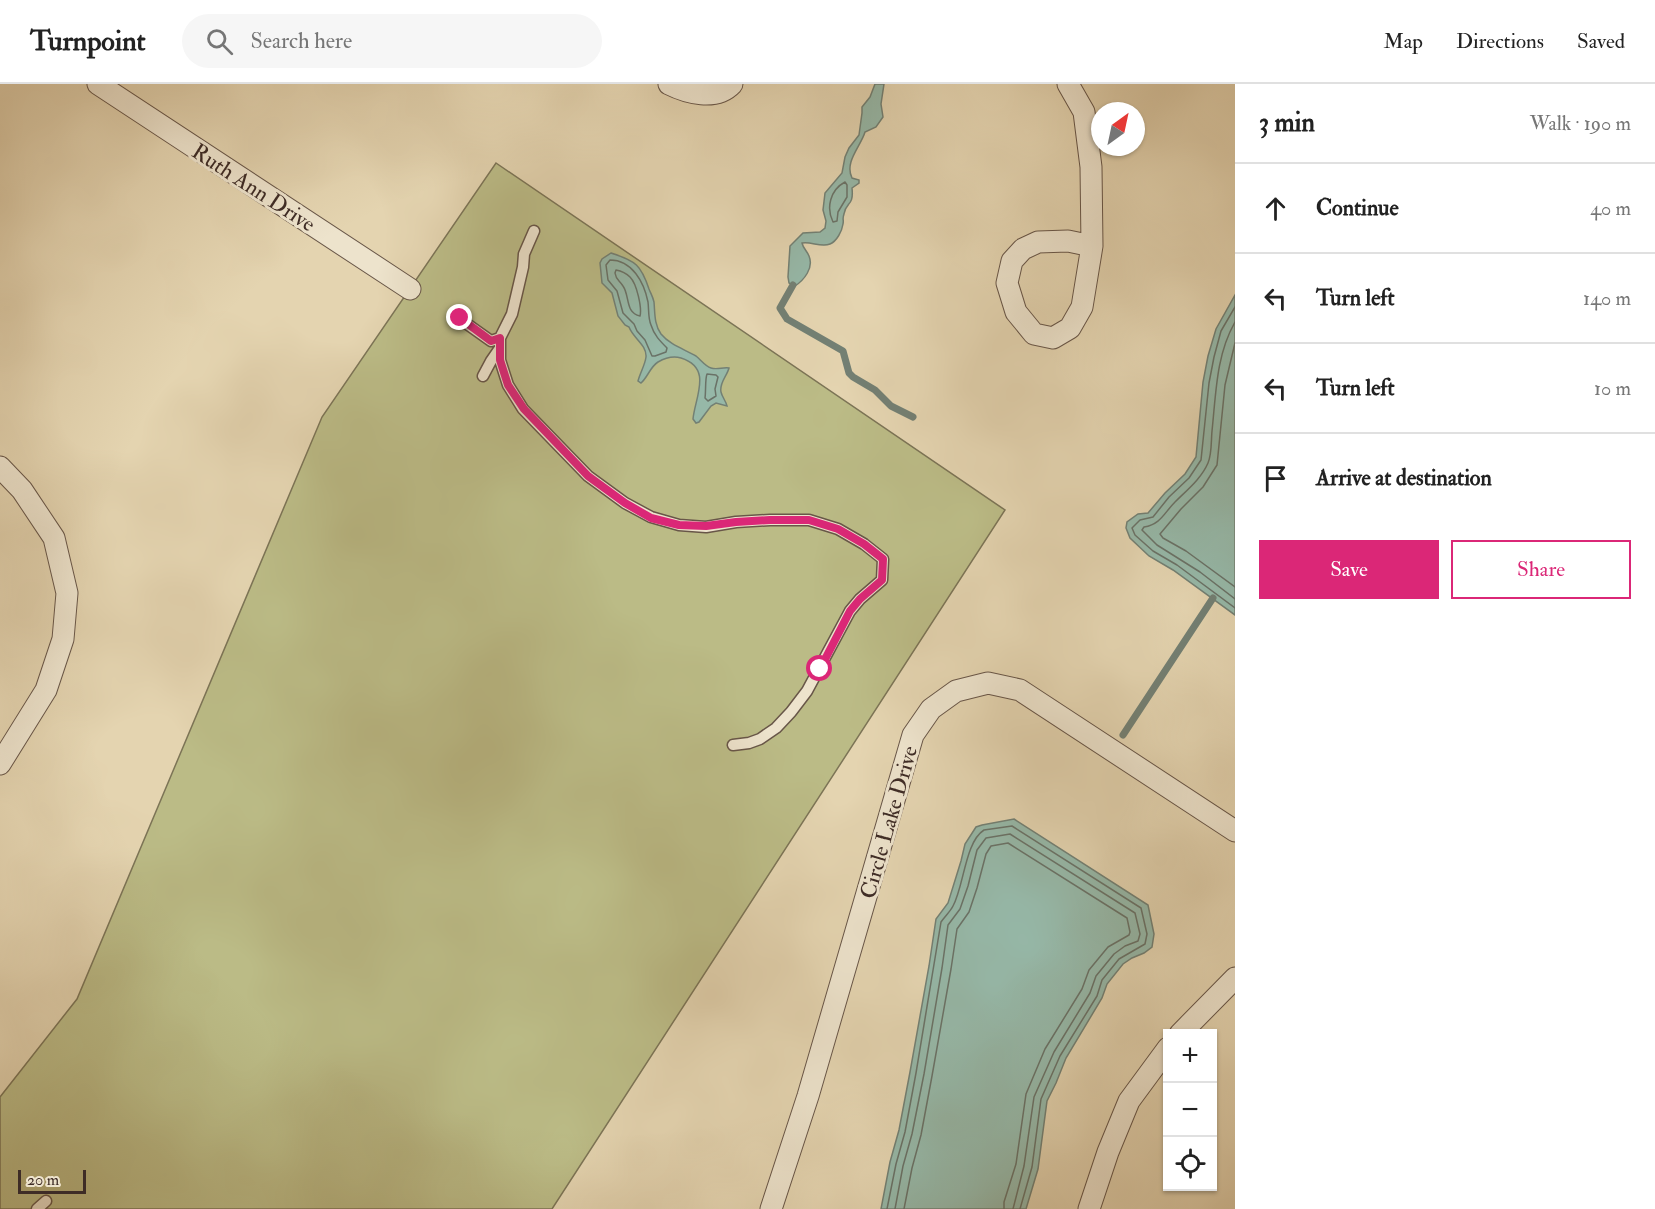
<!DOCTYPE html>
<html lang="en">
<head>
<meta charset="utf-8">
<style>
	body { margin:0; font-family:"IM FELL Double Pica",serif; background:#f6f6f6; color:#222 }
	.controls { position:absolute; right:18px; bottom:18px; display:grid; overflow:hidden; border-radius:0px; box-shadow:0 2px 4px #0004 }
	.controls button { width:54px; height:54px; display:grid; place-items:center; padding:0; border:0; border-bottom:2px solid #e0e0e0; background:#fff; color:#222; font:30px sans-serif }
	.compass { position:absolute; left:1091px; top:18px; width:54px; height:54px; border-radius:50%; background:#fff; box-shadow:0 2px 4px #0004; rotate:33deg }
	.scale { position:absolute; left:18px; bottom:15px; width:68px; box-sizing:border-box; padding-left:6px; border:3px solid #3e2c26; border-top:0; font-size:16px; line-height:21px; white-space:nowrap; color:#3e2c26; -webkit-text-stroke:4px #ede3cc; paint-order:stroke }
	.stop { position:absolute; width:18px; height:18px; margin:-14px; border:4px solid #db2777; border-radius:50%; background:#fff }
	.stop.end { background:#db2777; border-color:#fff; box-shadow:0 2px 6px #0008 }
	.list { margin:0; padding:0; list-style:none }
	h2 { display:flex; justify-content:space-between; align-items:center; height:78px; margin:0; padding:0 24px; font-size:26px }
	h2 small { font-size:20px; font-weight:400; color:#767676 }
	.list li { display:grid; grid-template-columns:39px 1fr auto; gap:18px; align-items:center; box-sizing:border-box; height:90px; padding:0 24px; border-top:2px solid #e0e0e0 }
	.list b { display:block; font-size:22px; white-space:nowrap }
	.list em { font-size:20px; font-style:normal; color:#767676 }
	.actions { display:flex; gap:12px; padding:18px 24px }
	.actions a { flex:1; padding:14px 0; border:2px solid #db2777; border-radius:0px; text-align:center; font-size:21px; color:#db2777 }
	.actions .main { background:#db2777; color:#fff }
	.icon { flex:none; width:33px; height:33px; fill:none; stroke:currentColor; stroke-width:2; stroke-linecap:round; stroke-linejoin:round }
	.map { position:relative; flex:none; width:1235px; height:1125px; overflow:hidden }
	header { display:flex; align-items:center; gap:36px; box-sizing:border-box; height:84px; padding:0 30px; background:#fff; border-bottom:2px solid #e0e0e0 }
	header strong { font-size:28px }
	nav { display:flex; gap:33px; margin-inline-start:auto; font-size:21px }
	.search { width:420px; height:54px; background:#f6f6f6; display:flex; align-items:center; gap:15px; box-sizing:border-box; padding:0 21px; border-radius:33px; color:#767676; font-size:22px }
	main { display:flex }
	aside { flex:1; background:#fff }
	.map>svg:first-child { display:block }
</style>
</head>
<body>
<header>
<strong>Turnpoint</strong>
<div class="search"><svg class="icon" aria-label="search" viewBox="0 0 24 24"><circle cx="10" cy="10" r="6"/><path d="M15 15l6 6"/></svg>Search here</div>
<nav><a>Map</a><a>Directions</a><a>Saved</a></nav>
</header>
<main>
<div class="map">
<svg width="1235" height="1125" viewBox="0 0 1235 1125">
	<rect width="100%" height="100%" fill="#e4d4b0"/>
	<filter id="stains"><feTurbulence type="fractalNoise" baseFrequency=".00333" numOctaves="4"/><feColorMatrix values="0 0 0 0 .2 0 0 0 0 .09 0 0 0 0 .02 0 0 0 .5 -.17"/></filter>
	<radialGradient id="worn" r=".72"><stop offset=".6" stop-color="#630" stop-opacity="0"/><stop offset="1" stop-color="#630" stop-opacity=".3"/></radialGradient>
	<path fill="#bbbb86" stroke="#7c7456" stroke-width="1.5" d="M 496,79 L 1005,426 L 552,1125 L 0,1125 L 0,1013 L 77,915 L 322,333 Z"/>
	<path fill="#96b8a8" stroke="#738074" stroke-width="1.5" d="M 875,0 L 884,0 L 881,20 L 883,33 L 876,43 L 865,48 C 861,62 844,78 852,94 L 859,96 L 859,99 L 852,104 C 854,123 846,117 844,130 C 842,136 844,135 843,140 C 842,147 837,157 830,160 C 821,164 811,157 802,159 C 803,164 807,167 809,172 C 814,184 804,196 795,202 L 789,199 L 788,193 L 790,162 L 803,149 L 820,148 L 825,144 L 826,137 L 823,126 L 825,109 L 842,89 L 845,73 L 849,64 L 859,51 L 862,29 L 862,23 L 870,13 Z
		M 611,169 C 636,177 641,181 649,205 C 651,210 653,213 654,218 C 655,229 654,240 661,250 C 670,261 684,265 696,272 C 701,276 705,282 711,284 C 717,286 723,283 729,284 C 727,292 719,299 721,308 C 722,313 726,317 727,322 L 716,319 L 711,322 L 699,338 L 696,339 L 693,335 C 695,313 713,284 681,274 C 674,272 665,274 658,278 C 650,283 648,293 641,299 L 638,297 C 640,289 645,281 646,273 C 647,261 633,254 629,243 L 625,241 L 618,232 L 612,209 L 602,199 L 600,179 L 602,175 Z
		M 1235,211 L 1235,531 L 1173,486 L 1149,472 L 1130,454 L 1126,444 L 1127,438 L 1138,430 L 1148,429 L 1165,409 L 1185,390 L 1196,373 L 1203,298 L 1208,272 L 1216,245 Z
		M 1014,735 L 1148,821 L 1154,850 L 1152,863 L 1144,869 L 1132,874 L 1123,880 L 1107,900 L 1102,914 L 1066,974 L 1056,999 L 1047,1017 L 1038,1085 L 1026,1125 L 881,1125 L 890,1078 L 899,1046 L 910,988 L 929,882 L 936,835 L 948,819 L 961,777 L 965,760 L 976,743 L 982,741 Z"/>
	<g fill="none" stroke-linecap="round" stroke-linejoin="round">
		<path stroke="#6a7267" stroke-width="1.5" d="M 845,98 L 847,101 L 847,113 L 838,128 L 837,137 L 833,138 C 826,124 830,106 845,98 Z
			M 610,176 C 632,176 644,198 648,218 C 649,226 648,234 651,241 C 654,251 660,257 667,264 L 666,268 L 655,272 L 652,272 L 645,256 L 637,247 L 634,240 L 623,229 L 617,207 L 608,196 L 606,181 Z
			M 616,186 C 621,187 626,189 630,193 C 637,200 642,224 640,232 C 625,229 630,212 623,202 C 619,196 616,196 615,189 Z
			M 1235,223 L 1221,247 L 1214,273 L 1209,299 L 1201,376 L 1189,394 L 1169,413 L 1153,433 L 1140,436 L 1132,444 L 1135,451 L 1153,467 L 1177,481 L 1235,524
			M 1235,238 C 1216,271 1216,310 1212,347 C 1211,357 1212,370 1208,379 C 1201,395 1187,406 1175,418 C 1164,429 1161,440 1144,443 L 1142,446 L 1157,461 L 1200,488 L 1235,515
			M 1235,259 L 1225,301 L 1217,381 L 1203,403 L 1181,425 L 1160,450 L 1163,454 L 1186,467 L 1235,503
			M 707,290 L 716,291 L 718,293 L 715,305 L 716,312 L 708,317 L 705,314 C 706,307 705,295 707,290 Z
			M 887,1125 L 896,1080 L 905,1048 L 916,989 L 941,838 C 945,832 950,828 953,822 C 964,802 965,758 984,746 L 1012,742 L 1141,824 L 1147,850 L 1145,860 L 1119,875 L 1102,896 L 1097,912 L 1060,972 L 1041,1015 L 1032,1083 L 1020,1125
			M 895,1125 L 903,1082 L 912,1050 L 924,990 L 942,884 L 948,841 L 960,825 L 968,802 L 977,766 L 986,754 L 1010,750 L 1135,829 L 1140,850 L 1138,857 L 1125,862 L 1114,870 L 1096,892 L 1090,909 L 1054,968 L 1034,1013 L 1024,1082 L 1013,1125
			M 904,1125 L 912,1084 L 921,1051 L 932,992 L 951,885 L 957,845 L 969,828 L 977,804 L 986,770 L 991,762 L 1008,759 L 1127,834 L 1130,848 L 1129,851 L 1108,863 L 1089,886 L 1082,905 L 1045,965 L 1026,1010 L 1016,1080 L 1004,1118 L 1004,1125"/>
		<path stroke="#738074" stroke-width="7" d="M 793,201 L 780,224 L 787,235 L 843,267 L 849,289 L 853,293 L 875,306 L 891,322 L 913,333
			M 1123,651 L 1213,514"/>
		<g stroke="#685648" stroke-width="13">
			<path id="service" d="M 534,147 L 524,170 L 523,183 L 512,230 L 500,254 L 500,276 L 508,301 L 523,325 L 588,392 L 625,419 L 651,433 L 679,441 L 706,443 L 736,438 L 770,436 L 809,436 L 838,445 L 864,460 L 883,475 L 882,496 L 860,515 L 850,527 L 807,607 L 791,628 L 776,644 L 760,655 L 749,659 L 733,661
				M 460,235 L 491,257 L 500,254
				M 483,292 L 491,277 L 500,264
				M 37,1125 L 46,1117"/>
		</g>
		<g stroke="#685648" stroke-width="23">
			<path id="minor" d="M 98,0 L 410,205
				M 669,0 C 687,9 716,17 732,0
				M 1068,0 L 1084,28 L 1091,83 L 1092,162
				M 1068,157 L 1092,162 L 1082,223 L 1070,244 L 1053,254 L 1034,250 L 1016,228 L 1007,199 L 1012,177 L 1023,165 L 1038,158 Z
				M 0,383 L 22,406 L 54,454 L 67,509 L 63,555 L 46,606 L 0,680
				M 1180,950 L 1235,894
				M 771,1125 L 808,1012 L 913,651 L 931,625 L 956,607 L 988,599 L 1020,606 L 1235,747
				M 1089,1125 L 1108,1068 L 1129,1017 L 1168,964"/>
		</g>
		<use href="#service" stroke="#ede3cc" stroke-width="10"/>
		<use href="#minor" stroke="#ede3cc" stroke-width="21"/>
	</g>
	<g fill="none" stroke-linecap="round" stroke-linejoin="round">
		<path stroke="#db2777" stroke-width="8" d="M 460,234 L 491,257 L 500,254 L 500,276 L 508,301 L 524,325 L 588,392 L 625,419 L 651,434 L 679,441 L 706,442 L 736,438 L 770,436 L 809,436 L 838,445 L 864,460 L 883,475 L 882,496 L 860,515 L 850,527 L 820,585"/>
	</g>
	<g text-anchor="middle" stroke-width="6" stroke-linejoin="round" paint-order="stroke">
		<g font-size="22" fill="#3e2c26" stroke="#ede3cc">
			<text transform="translate(254 103) rotate(33)" y="8">Ruth Ann Drive</text>
			<text transform="translate(888 738) rotate(-74)" y="8">Circle Lake Drive</text>
		</g>
	</g>
	<rect width="100%" height="100%" filter="url(#stains)"/>
	<rect width="100%" height="100%" fill="url(#worn)"/>
</svg>
<div class="controls">
<button>+</button>
<button>−</button>
<button><svg class="icon" aria-label="locate" viewBox="0 0 24 24"><circle cx="12" cy="12" r="6"/><path d="M12 2v4M12 18v4M2 12h4M18 12h4"/></svg></button>
</div>
<svg class="compass" viewBox="-18 -18 36 36"><path d="M0-13l5 13h-10z" fill="#e53935"/><path d="M0 13l5-13h-10z" fill="#767676"/></svg>
<div class="scale">20 m</div>
<div class="stop" style="left:820px;top:585px"></div>
<div class="stop end" style="left:460px;top:234px"></div>
</div>
<aside>
<h2>3 min<small>Walk · 190 m</small></h2>
<ul class="list">
<li><svg class="icon" aria-label="ahead" viewBox="0 0 24 24"><path d="M12 20V5M6 11l6-6 6 6"/></svg><div><b>Continue</b></div><em>40 m</em></li>
<li><svg class="icon" aria-label="left" viewBox="0 0 24 24"><path d="M17 20v-9H6M10 6l-5 5 5 5"/></svg><div><b>Turn left</b></div><em>140 m</em></li>
<li><svg class="icon" aria-label="left" viewBox="0 0 24 24"><path d="M17 20v-9H6M10 6l-5 5 5 5"/></svg><div><b>Turn left</b></div><em>10 m</em></li>
<li><svg class="icon" aria-label="arrive" viewBox="0 0 24 24"><path d="M6 21V4h12l-3 4 3 4H6"/></svg><div><b>Arrive at destination</b></div></li>
</ul>
<div class="actions"><a class="main">Save</a><a>Share</a></div>
</aside>
</main>
</body>
</html>
